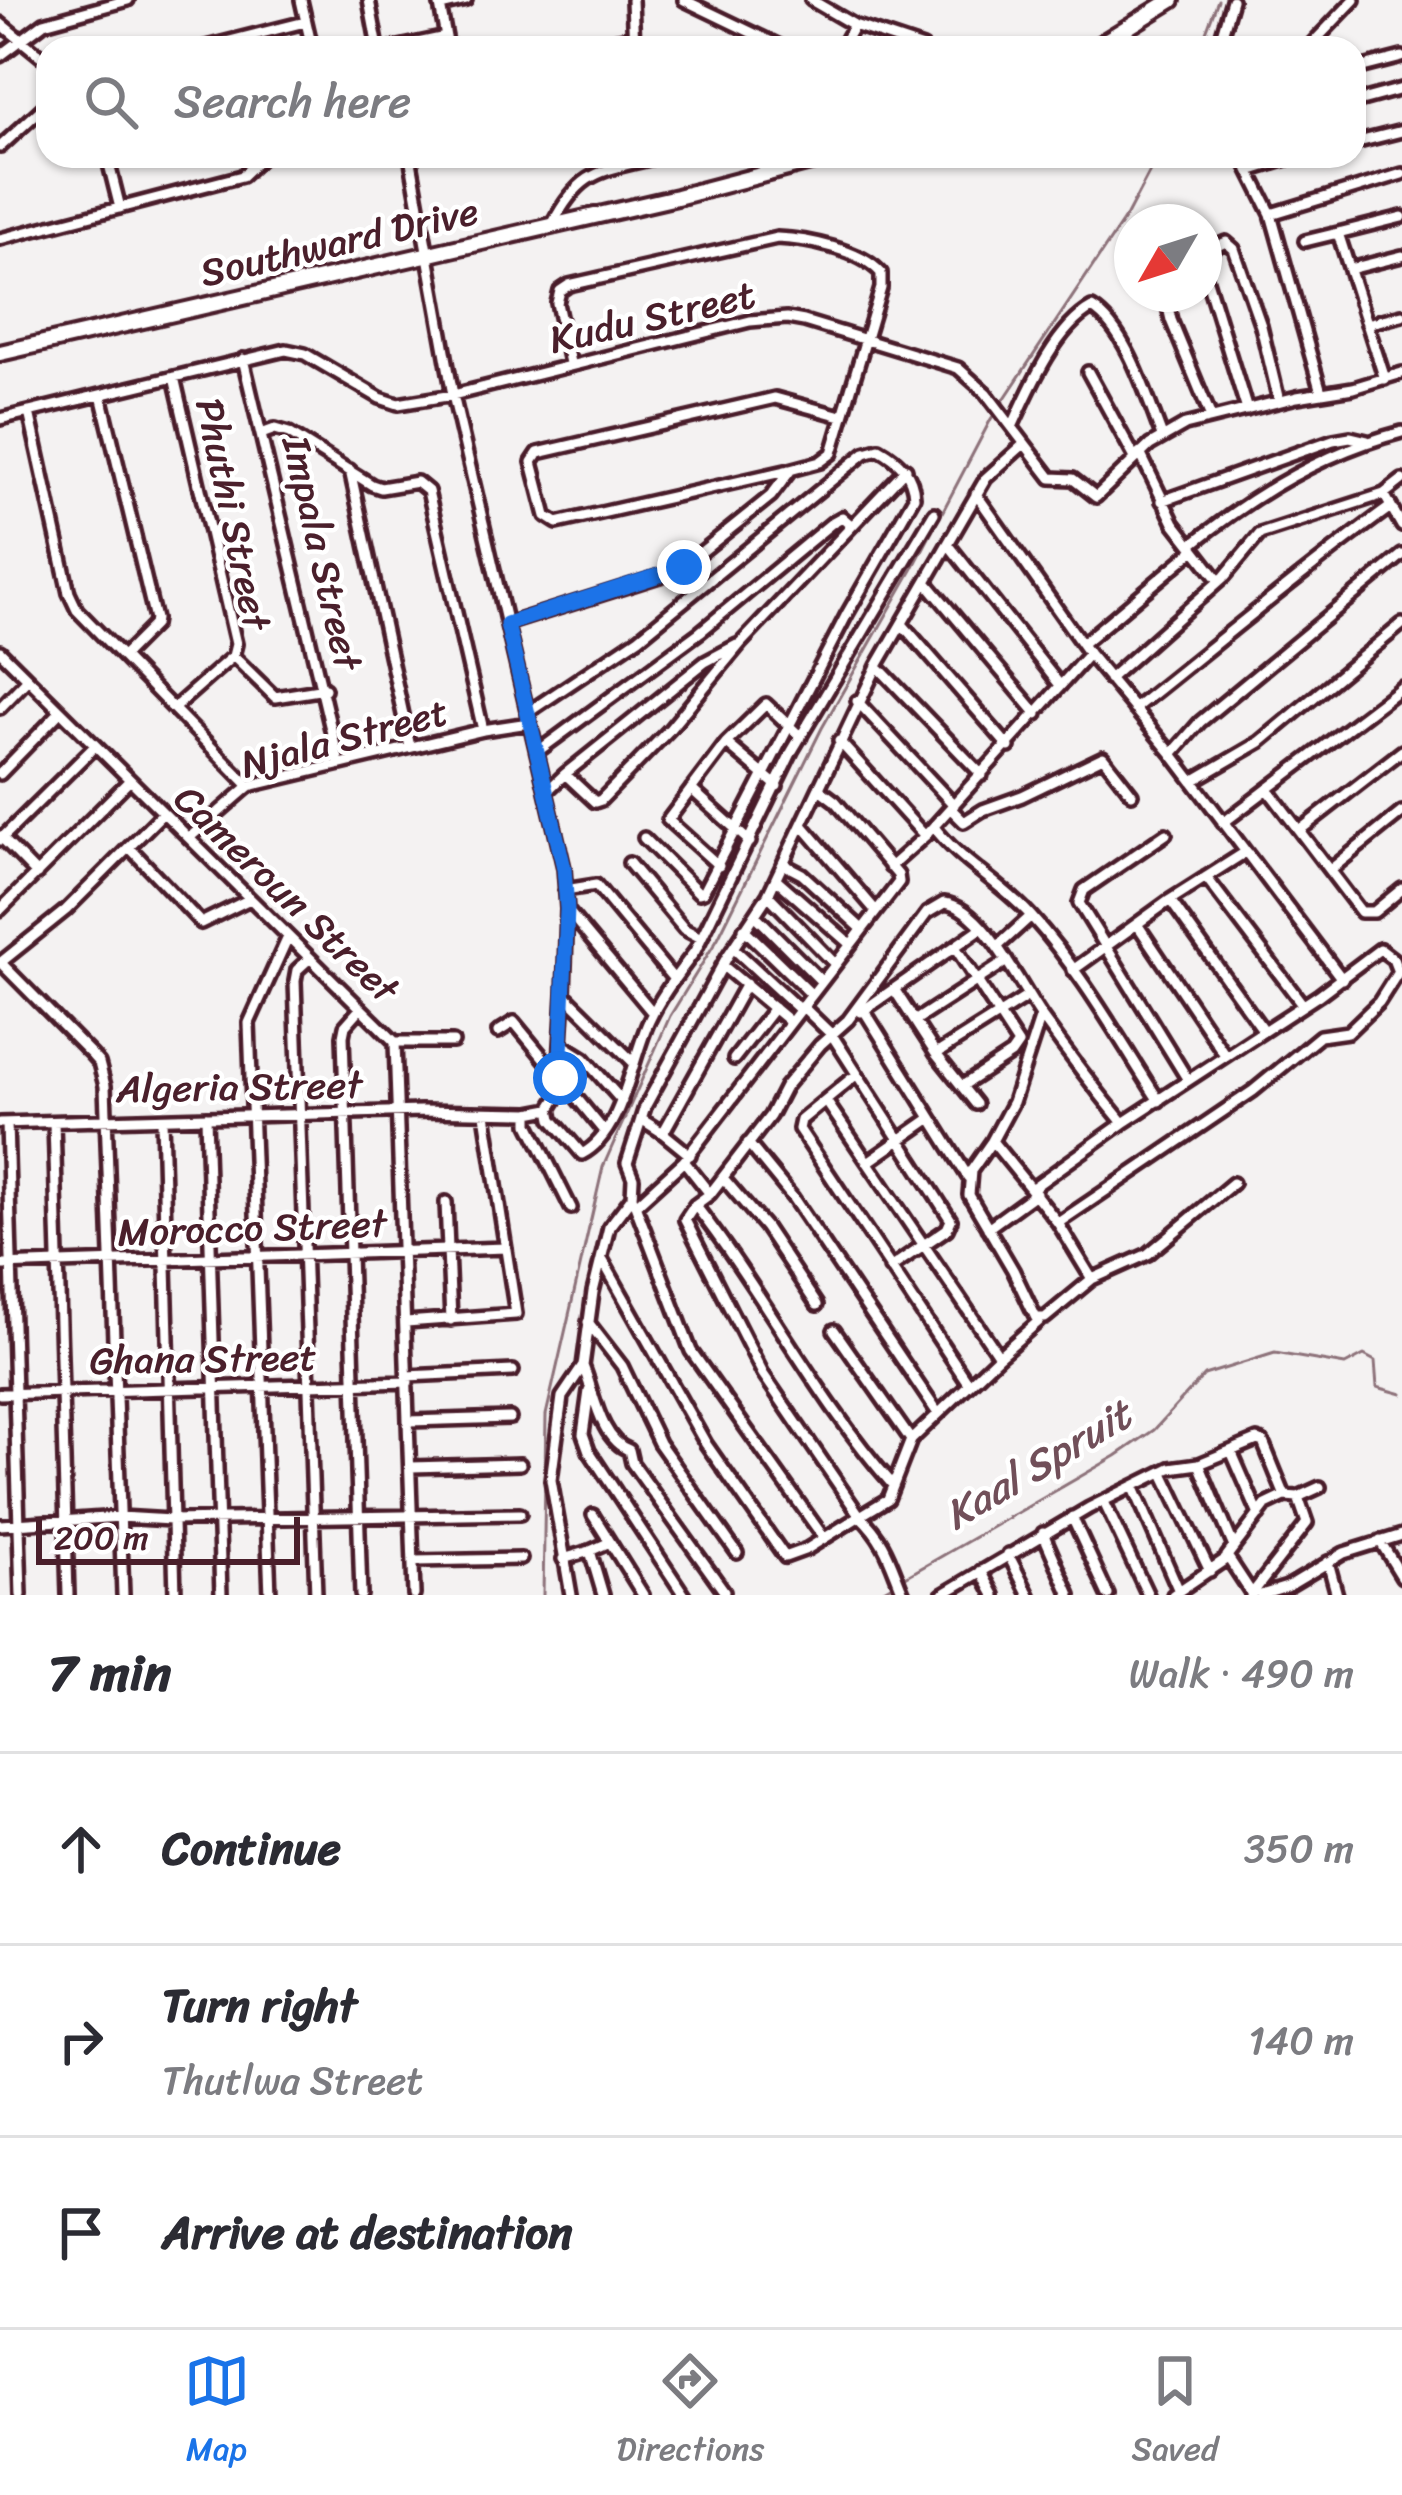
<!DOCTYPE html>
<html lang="en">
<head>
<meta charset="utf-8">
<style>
	body { margin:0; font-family:Sriracha,sans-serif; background:#f2f2f3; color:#2b2b33 }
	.compass { position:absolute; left:1114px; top:204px; width:108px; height:108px; border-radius:50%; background:#fff; box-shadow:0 3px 9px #0004; rotate:231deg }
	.scale { position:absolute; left:36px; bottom:30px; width:264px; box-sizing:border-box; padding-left:12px; border:6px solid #4a1f2b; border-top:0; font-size:33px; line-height:42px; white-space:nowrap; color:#4a1f2b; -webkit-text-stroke:9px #fff; paint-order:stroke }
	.stop { position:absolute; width:36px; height:36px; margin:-27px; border:9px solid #1a73e8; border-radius:50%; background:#fff }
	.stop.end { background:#1a73e8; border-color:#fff; box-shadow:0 3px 12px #0008 }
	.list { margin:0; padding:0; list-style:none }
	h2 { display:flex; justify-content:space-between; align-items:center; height:156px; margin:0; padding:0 48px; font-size:51px }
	h2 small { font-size:39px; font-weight:400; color:#7c7c81 }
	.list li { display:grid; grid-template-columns:78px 1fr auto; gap:36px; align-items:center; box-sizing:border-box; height:192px; padding:0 48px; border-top:3px solid #e1e1e2 }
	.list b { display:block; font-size:45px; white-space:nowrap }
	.list p { margin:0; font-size:39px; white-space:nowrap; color:#7c7c81 }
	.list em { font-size:39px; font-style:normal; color:#7c7c81 }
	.icon { flex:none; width:66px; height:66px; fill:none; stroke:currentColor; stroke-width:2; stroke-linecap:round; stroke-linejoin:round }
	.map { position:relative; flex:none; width:1402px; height:1595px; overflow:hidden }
	.search { position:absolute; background:#fff; box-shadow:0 3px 9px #0004; left:36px; right:36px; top:36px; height:132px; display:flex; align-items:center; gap:30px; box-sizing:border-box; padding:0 42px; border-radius:36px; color:#7c7c81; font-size:45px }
	.sheet { height:732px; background:#fff }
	nav { display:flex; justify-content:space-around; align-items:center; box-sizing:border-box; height:168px; border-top:3px solid #e1e1e2; background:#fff; font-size:33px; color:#7c7c81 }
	nav a { display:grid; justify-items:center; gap:6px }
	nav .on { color:#1a73e8 }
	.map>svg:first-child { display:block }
</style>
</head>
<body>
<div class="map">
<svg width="1402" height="1595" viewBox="0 0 1402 1595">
	<rect width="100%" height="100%" fill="#f4f2f2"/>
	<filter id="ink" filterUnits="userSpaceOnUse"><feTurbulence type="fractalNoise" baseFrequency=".00833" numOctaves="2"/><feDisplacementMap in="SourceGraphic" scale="24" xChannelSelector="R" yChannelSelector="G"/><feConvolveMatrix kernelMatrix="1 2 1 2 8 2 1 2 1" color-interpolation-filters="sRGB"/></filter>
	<g filter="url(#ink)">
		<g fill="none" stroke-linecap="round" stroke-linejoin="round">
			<path stroke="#8d727a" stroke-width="3" d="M 1200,48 L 1218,0
				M 902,1579 L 1116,1456 L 1154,1430 L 1204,1375 L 1275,1353 L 1345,1365 L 1364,1355 L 1375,1361 L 1377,1387 L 1402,1394
				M 543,1595 L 546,1415 L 603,1167 L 670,1016 L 718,938 L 822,728 L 912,570 L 991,419 L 1127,215 L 1158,156
				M 875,1595 L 894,1584"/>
			<g stroke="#4a1f2b" stroke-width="18">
				<path id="street" d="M 301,0 L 312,48
					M 369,0 L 378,48
					M 439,0 L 448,48
					M 632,0 L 634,48
					M 684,0 L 784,48
					M 811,0 L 854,25 L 923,48
					M 440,6 L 466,0
					M 0,23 L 48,62
					M 202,48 L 305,22
					M 394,48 L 446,37
					M 572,48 L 634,36
					M 841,48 L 854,25
					M 1218,48 L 1232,0
					M 1308,48 L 1354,0
					M 0,56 L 44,23 L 128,0
					M 1359,68 L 1402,57
					M 1354,102 L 1402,89
					M 1354,143 L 1402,131
					M 0,147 L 48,103
					M 107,156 L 120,208
					M 410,156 L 453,395 L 564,868 L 567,909 L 564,994 L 633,1062
					M 1242,156 L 1271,214 L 1321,392
					M 1252,170 L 1297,156
					M 1271,214 L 1402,174
					M 552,225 C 582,167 602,172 660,156
					M 1338,233 L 1402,217
					M 0,239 L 242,176 L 263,156
					M 1305,241 L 1338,233 L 1385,379
					M 1204,252 L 1226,242 L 1234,249 L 1261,326 L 1279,401
					M 1350,269 L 1402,256
					M 1204,271 L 1247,410
					M 1165,294 L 1171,320 L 1211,417
					M 1367,324 L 1402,315
					M 243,359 L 339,763
					M 570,363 L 557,303 L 560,291 L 569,285 L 777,238 C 807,239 861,250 881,273 L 881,288 L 832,453
					M 1088,372 L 1135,458
					M 174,377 L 236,644 L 233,656 L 174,708
					M 101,395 L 155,619 L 154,625 L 123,656
					M 29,412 L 69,593 L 77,610 L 249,786
					M 0,419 L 286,350 L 305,354 L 380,398 L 398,404 L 453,395 L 750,321 L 787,318 L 804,321 L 958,368 L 986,393 L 1051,478 L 1073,479 L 1096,497 L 1150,445 L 1185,425 L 1297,397 L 1353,388 L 1402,373
					M 1012,427 C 1029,390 1055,328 1092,308 C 1127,329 1147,398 1162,436
					M 264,433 L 275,429 L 289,433 L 372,485 L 381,488 L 417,482 L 428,491 L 483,730
					M 832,453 L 820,462 L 790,470 L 557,523 L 546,516 L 532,462 L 538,453 L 775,398 L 841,416
					M 1140,453 L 1174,523 L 1219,581
					M 350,470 L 410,747
					M 1402,480 L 1384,494 L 1402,526
					M 976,494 L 1089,654 L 1172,754 L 1342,979
					M 1162,501 L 1333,440 L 1350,437 L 1367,441
					M 948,544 L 1059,684
					M 1191,545 C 1253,495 1325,452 1402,432
					M 926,582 L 1037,714
					M 507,624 L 679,570 L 771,496 L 790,471
					M 902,624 L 1009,747
					M 1082,644 L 1194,550
					M 0,651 L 395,1042 L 414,1595
					M 233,656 L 275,697 L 325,689
					M 877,666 L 982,775
					M 1109,679 L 1225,576 L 1260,534 L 1384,494
					M 857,701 L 954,805
					M 0,708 L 28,679
					M 1134,709 C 1219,642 1301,572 1389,508
					M 527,713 L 639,638 L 865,453 L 879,449 C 899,460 913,474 914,497 L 847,614 L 703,892 L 699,893 L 644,838
					M 839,741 L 925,836 L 1089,654
					M 726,743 L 766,704 L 801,737
					M 537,752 L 700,632 L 833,522 L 842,517 L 851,525
					M 1172,754 L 1200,722 L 1402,555
					M 0,774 L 60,712
					M 565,774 L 705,662 L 737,645
					M 1193,781 L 1260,742 L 1402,624
					M 691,789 L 750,842
					M 1269,791 L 1361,912 L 1374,912 L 1402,889
					M 546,792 L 565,774 L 595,802 L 601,800 L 669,730 L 741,643 L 906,469
					M 951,809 L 964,822 L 983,810 L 1022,796 L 1103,757 L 1132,794
					M 1223,823 L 1402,687
					M 803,826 L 876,911
					M 934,827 C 960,862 1002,883 1031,916 C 1081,971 1119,1039 1159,1101
					M 1300,830 L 1402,751
					M 1166,834 L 1084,890 L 1079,903 L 1188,1080
					M 0,836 L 37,874
					M 189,838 L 249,786 L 483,730 L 529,723
					M 0,840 L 94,747
					M 129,847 L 201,923 L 250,899
					M 629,863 L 684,929 L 701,938
					M 783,864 L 802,874 L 862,929
					M 719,866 L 668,820 L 726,743 L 777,786
					M 890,867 L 925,836
					M 1330,870 L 1402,812
					M 1206,877 L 1303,1005
					M 776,879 L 850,944
					M 565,890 L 596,885 L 672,977
					M 768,895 L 835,964
					M 1170,900 L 1263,1030
					M 0,910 L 129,781
					M 568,911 L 653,1013
					M 755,915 L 821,981
					M 1137,924 L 1225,1055
					M 744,929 L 811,994
					M 955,947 L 1018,1044 L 1011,1054 L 962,1086
					M 997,947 L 1031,916
					M 733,948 L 799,1009
					M 309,959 L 297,970 L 295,981 L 316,1595
					M 0,962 L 91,1054 L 99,1063 L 105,1086 L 123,1595
					M 0,963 L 66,910 L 163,813
					M 723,966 L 789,1021
					M 1073,970 L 1170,900 L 1244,853
					M 894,989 L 936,1054 L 976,1104
					M 802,1006 L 832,1035 L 951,1220 L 947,1229 L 890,1268
					M 361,1008 L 345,1026 L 343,1036 L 361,1595
					M 864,1010 L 968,1177
					M 861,1012 L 980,929
					M 916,1020 L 1007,961
					M 498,1032 L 514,1022 L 603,1130
					M 395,1042 L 453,1042
					M 563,1045 L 584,1058 L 622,1101
					M 936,1054 L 1028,996
					M 734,1059 L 774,1008
					M 857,1074 L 801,1120 L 799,1129 L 968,1383
					M 826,1101 L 999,1356 L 911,1440 L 888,1499 L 860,1516 C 887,1542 890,1562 904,1595
					M 550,1109 L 552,1119 L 582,1154 C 623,1133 631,1059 649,1021 C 661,995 678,974 695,951 L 792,751 L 934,513
					M 529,1113 L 529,1124 L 571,1208
					M 206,1117 L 221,1595
					M 162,1119 L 175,1595
					M 641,1119 L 663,1133 L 746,984
					M 54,1122 L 68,1595
					M 0,1123 L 421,1111 L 529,1113 L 550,1109 L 558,1096 L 564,994
					M 7,1123 L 21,1595
					M 663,1133 L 690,1155
					M 992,1141 L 971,1171 L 969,1195 L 1013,1270 L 1036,1318 L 1045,1318 L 1092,1279
					M 748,1143 L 793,1198 L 937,1412
					M 868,1162 L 931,1118
					M 723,1178 L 765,1227 L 817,1305
					M 1031,1189 L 992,1141 L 1013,1102 L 1041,1016
					M 710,1194 L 770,1116 L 785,1087 L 820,1045 L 848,1020 L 927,913 L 944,903 C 984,907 1022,990 1044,1020 C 1069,1055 1096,1090 1123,1123 L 1031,1189 L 1058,1223 L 1092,1279 L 1148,1254 L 1233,1183
					M 632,1197 L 691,1351 L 824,1538
					M 446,1202 L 451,1320
					M 637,1204 L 684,1161
					M 695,1205 C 765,1295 817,1399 892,1484
					M 1058,1223 L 1253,1091 L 1320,1036 L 1348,1032 L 1379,1002 L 1398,972 L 1393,959 L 1380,949 L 1319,995 L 1123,1123
					M 988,1228 L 1036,1193
					M 603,1261 L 706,1444 L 785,1557 L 807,1549 L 860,1516 L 763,1374 L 685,1220 L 695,1205 L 710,1194 L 684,1161 L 899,882 L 898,875 L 835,801 L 819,789
					M 0,1265 L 506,1248
					M 406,1322 L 516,1314 L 485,1114
					M 588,1322 L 622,1366 L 659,1443 L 737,1553
					M 834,1330 L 911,1440
					M 999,1356 L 1039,1321
					M 583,1366 C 594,1392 600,1440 629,1450 L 632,1463 L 724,1591
					M 407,1376 L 513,1371
					M 589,1391 L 583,1434 L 589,1451 L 684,1595
					M 0,1394 L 408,1382
					M 409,1421 L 510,1418
					M 1231,1451 L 1259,1515
					M 1199,1464 L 1234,1547
					M 411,1467 L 520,1464
					M 1163,1473 L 1210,1571
					M 1134,1488 L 1179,1591
					M 1104,1502 L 1148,1595
					M 593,1515 L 610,1542
					M 1072,1517 L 1108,1595
					M 0,1525 L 120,1517 L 171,1520 L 520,1514
					M 1043,1533 L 1070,1595
					M 1380,1541 L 1402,1577
					M 590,1551 L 610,1542 L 643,1595
					M 1008,1554 L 1029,1595
					M 563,1559 L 590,1551 L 603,1595
					M 414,1561 L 521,1559
					M 1328,1562 L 1337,1595
					M 981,1571 L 994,1595
					M 1252,1594 L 1227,1556 L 1266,1505 L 1285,1496 L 1298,1497
					M 270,1595 L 249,1023 L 288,937
					M 571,1595 L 551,1480 L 562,1397 L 583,1366 L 593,1292 L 609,1227 L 632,1197 L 633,1178 L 627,1163 L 645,1107 L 727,957 L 768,895 L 877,666 L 986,478 L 1024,444
					M 942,1595 L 1089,1508 L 1170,1468 L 1199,1464 L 1257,1440 L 1263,1442 L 1285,1496
					M 1173,1595 L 1226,1559
					M 1251,1595 L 1307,1523 L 1298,1497 L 1320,1487
					M 1261,1595 L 1287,1587 L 1344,1553 L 1402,1535"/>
			</g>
			<g stroke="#4a1f2b" stroke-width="22">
				<path id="secondary" d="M 1094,48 L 1172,0
					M 0,353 L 677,197 L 833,156"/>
			</g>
			<use href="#street" stroke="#fff" stroke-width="9"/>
			<use href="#secondary" stroke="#fff" stroke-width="14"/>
		</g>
	</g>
	<g fill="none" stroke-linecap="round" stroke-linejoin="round" filter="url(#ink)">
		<path stroke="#1a73e8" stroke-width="15" d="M 560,1078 L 567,909 L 564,868 L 507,624 L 684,567"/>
	</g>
	<g text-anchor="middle" stroke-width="9" stroke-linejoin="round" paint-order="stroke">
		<g font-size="39" fill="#4a1f2b" stroke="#fff">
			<text transform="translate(339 241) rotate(-13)" y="14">Southward Drive</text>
			<text transform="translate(652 316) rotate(-13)" y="14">Kudu Street</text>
			<text transform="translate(234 514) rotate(78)" y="14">Phuthi Street</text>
			<text transform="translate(323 553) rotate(77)" y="14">Impala Street</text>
			<text transform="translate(344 737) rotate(-15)" y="14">Njala Street</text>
			<text transform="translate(287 893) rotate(44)" y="14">Cameroun Street</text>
			<text transform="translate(239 1086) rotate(-1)" y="14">Algeria Street</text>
			<text transform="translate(252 1227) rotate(-2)" y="14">Morocco Street</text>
			<text transform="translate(203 1358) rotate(-1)" y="14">Ghana Street</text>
		</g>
		<g font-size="42" font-style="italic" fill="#714f59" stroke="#fff">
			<text transform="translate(1037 1464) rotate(-31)" y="15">Kaal Spruit</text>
		</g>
	</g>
</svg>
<svg class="compass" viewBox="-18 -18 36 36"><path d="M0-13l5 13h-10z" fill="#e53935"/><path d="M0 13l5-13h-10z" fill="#7c7c81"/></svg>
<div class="scale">200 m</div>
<div class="stop" style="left:560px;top:1078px"></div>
<div class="stop end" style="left:684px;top:567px"></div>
<div class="search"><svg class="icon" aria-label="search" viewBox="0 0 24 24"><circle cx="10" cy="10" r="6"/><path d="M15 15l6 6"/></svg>Search here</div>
</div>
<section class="sheet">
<h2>7 min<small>Walk · 490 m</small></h2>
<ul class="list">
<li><svg class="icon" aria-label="ahead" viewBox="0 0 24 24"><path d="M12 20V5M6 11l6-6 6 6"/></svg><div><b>Continue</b></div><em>350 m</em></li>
<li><svg class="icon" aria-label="right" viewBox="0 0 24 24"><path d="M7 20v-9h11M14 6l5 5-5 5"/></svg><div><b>Turn right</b><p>Thutlwa Street</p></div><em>140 m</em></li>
<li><svg class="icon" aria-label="arrive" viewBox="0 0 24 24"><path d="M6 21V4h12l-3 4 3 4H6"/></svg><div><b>Arrive at destination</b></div></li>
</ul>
</section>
<nav>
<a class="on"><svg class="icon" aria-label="map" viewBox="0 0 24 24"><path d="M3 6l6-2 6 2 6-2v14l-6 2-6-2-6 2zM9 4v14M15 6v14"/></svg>Map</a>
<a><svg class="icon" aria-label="directions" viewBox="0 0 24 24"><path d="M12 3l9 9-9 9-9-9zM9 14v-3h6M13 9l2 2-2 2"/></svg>Directions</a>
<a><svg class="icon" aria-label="saved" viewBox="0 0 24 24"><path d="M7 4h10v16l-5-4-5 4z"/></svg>Saved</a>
</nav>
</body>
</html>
